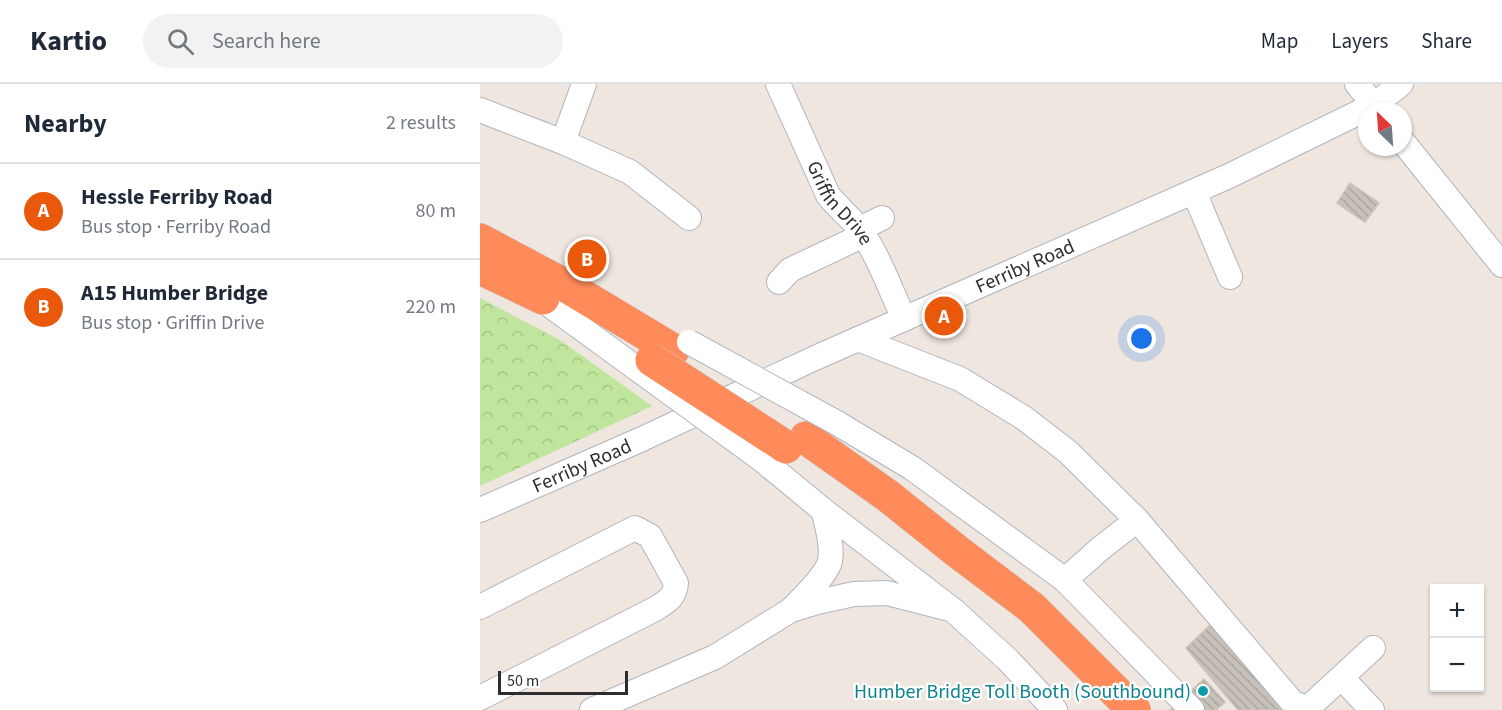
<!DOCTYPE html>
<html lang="en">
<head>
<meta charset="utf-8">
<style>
	body { margin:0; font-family:"Source Sans 3",sans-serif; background:#f2f2f3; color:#1f2937 }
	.controls { position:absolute; right:18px; bottom:18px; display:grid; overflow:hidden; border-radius:0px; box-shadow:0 2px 4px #0004 }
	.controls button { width:54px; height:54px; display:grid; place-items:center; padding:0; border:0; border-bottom:2px solid #e0e1e3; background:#fff; color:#1f2937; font:30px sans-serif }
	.compass { position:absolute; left:878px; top:18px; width:54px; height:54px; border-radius:50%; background:#fff; box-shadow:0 2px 4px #0004; rotate:335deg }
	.scale { position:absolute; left:18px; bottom:15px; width:130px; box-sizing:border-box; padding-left:6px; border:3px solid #2d2d2d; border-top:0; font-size:16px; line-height:21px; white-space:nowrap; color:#2d2d2d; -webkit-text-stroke:4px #fff; paint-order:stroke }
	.you { position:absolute; left:662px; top:255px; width:21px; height:21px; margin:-15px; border:4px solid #fff; border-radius:50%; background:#1a73e8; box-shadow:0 0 0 9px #1a73e833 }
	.badge { display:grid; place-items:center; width:39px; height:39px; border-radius:50%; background:#ea580c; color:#fff; font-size:20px; font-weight:700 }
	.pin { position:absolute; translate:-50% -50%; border:3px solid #fff; box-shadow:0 2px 6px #0006 }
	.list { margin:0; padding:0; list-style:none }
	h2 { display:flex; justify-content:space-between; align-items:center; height:78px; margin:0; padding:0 24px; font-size:26px }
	h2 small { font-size:20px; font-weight:400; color:#747a83 }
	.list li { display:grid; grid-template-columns:39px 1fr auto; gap:18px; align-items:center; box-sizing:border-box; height:96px; padding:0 24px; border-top:2px solid #e0e1e3 }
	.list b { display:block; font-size:22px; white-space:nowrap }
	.list p { margin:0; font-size:20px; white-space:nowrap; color:#747a83 }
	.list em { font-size:20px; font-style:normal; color:#747a83 }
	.icon { flex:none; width:33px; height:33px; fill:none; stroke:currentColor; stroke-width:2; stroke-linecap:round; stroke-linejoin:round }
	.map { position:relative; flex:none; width:1022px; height:626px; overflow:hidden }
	header { display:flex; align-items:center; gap:36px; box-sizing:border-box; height:84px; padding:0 30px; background:#fff; border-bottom:2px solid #e0e1e3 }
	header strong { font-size:28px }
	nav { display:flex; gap:33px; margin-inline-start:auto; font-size:21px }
	.search { width:420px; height:54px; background:#f2f2f3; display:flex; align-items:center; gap:15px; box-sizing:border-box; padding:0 21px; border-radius:33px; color:#747a83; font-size:22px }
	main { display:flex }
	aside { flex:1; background:#fff }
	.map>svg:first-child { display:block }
</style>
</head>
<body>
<header>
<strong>Kartio</strong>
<div class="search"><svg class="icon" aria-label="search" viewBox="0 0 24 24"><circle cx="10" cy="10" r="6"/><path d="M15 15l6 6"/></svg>Search here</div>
<nav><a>Map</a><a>Layers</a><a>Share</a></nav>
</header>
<main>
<aside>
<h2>Nearby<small>2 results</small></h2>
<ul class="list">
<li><span class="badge">A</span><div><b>Hessle Ferriby Road</b><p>Bus stop · Ferriby Road</p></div><em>80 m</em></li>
<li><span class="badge">B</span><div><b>A15 Humber Bridge</b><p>Bus stop · Griffin Drive</p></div><em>220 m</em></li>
</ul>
</aside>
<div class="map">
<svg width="1022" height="626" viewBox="0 0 1022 626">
	<defs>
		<pattern id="forest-crowns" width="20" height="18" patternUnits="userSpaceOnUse" patternTransform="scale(1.5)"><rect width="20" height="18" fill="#bfe69c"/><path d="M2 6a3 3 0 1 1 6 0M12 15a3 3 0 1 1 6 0" fill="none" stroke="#a4c687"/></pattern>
		<pattern id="building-back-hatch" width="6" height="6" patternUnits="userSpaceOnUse" patternTransform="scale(1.5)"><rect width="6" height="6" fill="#c8c1bb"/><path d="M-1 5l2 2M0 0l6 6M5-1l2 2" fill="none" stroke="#aca6a1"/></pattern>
	</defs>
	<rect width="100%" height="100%" fill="#efe6e0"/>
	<path fill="url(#forest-crowns)" d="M 0,214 L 80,256 L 172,322 L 0,402 Z"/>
	<path fill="url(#building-back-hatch)" stroke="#cbc2b9" stroke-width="1.5" d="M 870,99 L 899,119 L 885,138 L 857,119 Z
		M 731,540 L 808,626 L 758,626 L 706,564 Z
		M 724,595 L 745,618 L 736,626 L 690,626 Z"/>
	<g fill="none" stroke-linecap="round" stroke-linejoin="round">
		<g stroke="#b0b4bd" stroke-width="26">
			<g id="minor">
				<path d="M 104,0 L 83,58 L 150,88 L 209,134"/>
				<path id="s1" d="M 298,0 L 348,111 C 359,125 374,136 383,150 C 400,175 411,207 424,235"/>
				<path d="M 877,0 L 899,27"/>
				<path d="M 0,26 L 83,58"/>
				<path d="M 923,58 L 1022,181"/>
				<path d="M 714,108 L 750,193"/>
				<path d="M 379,145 L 402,134"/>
				<path d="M 299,198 L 310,186 L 384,151"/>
				<path d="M 49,206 L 156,284"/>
				<path d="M 378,255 L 480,295 L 544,334 L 588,368 L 657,436 L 813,619 L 824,623 L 829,623 L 893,564"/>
				<path d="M 357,339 L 432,384 L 585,496 L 712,626"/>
				<path d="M 281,375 L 343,426 L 473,526 L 528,576 L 575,626"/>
				<path id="s2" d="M 0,426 L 162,355 L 335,274 L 749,92 L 894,21 L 921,0"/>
				<path d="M 585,496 L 621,464 L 657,436"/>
				<path d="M 0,523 L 155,444 L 170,452 L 196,499 C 195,514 186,518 175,525 L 0,614"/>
				<path d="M 312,525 C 322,515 347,490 350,477 C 353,462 347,440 343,426"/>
				<path d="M 862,594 L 892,626"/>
				<path d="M 112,626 L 235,573 L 311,526 L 337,518 L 374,510 L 407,509 L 473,526"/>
			</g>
		</g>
		<g stroke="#c8c8c8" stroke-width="34">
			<path id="highway" d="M 0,156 L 88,203 L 193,266
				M 0,184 L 63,214
				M 326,354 L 408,412 L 478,468 L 552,524 L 654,626"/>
		</g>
		<use href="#minor" stroke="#fff" stroke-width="24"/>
		<use href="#highway" stroke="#ff8b5b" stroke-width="33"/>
		<g stroke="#b0b4bd" stroke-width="26" stroke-linecap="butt">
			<path id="minor-bridge" d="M 209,258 L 357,339
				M 156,284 L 281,375"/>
		</g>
		<g stroke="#c8c8c8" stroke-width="34" stroke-linecap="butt">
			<path id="highway-bridge" d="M 172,276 L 306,363"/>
		</g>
		<use href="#minor-bridge" stroke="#fff" stroke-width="24"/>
		<use href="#highway-bridge" stroke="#ff8b5b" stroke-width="33"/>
	</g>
	<circle fill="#0f9aa8" stroke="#fff" stroke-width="2" cx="723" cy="607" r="6"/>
	<g text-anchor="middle" stroke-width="4.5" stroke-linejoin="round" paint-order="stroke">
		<g font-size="20" fill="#2d2d2d" stroke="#fff">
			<text dy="7" stroke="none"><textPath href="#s1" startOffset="135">Griffin Drive</textPath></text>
			<text dy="7" stroke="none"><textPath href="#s2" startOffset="597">Ferriby Road</textPath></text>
			<text dy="7" stroke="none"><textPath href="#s2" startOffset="111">Ferriby Road</textPath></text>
		</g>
		<g font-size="20" fill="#0d838f" stroke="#fff" text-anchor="end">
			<text x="711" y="614">Humber Bridge Toll Booth (Southbound)</text>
		</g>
	</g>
</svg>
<div class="controls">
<button>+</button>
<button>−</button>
</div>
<svg class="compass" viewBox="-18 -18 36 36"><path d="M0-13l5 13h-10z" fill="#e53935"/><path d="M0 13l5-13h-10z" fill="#747a83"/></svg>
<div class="scale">50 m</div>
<div class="you"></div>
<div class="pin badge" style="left:464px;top:232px">A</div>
<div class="pin badge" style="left:107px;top:175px">B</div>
</div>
</main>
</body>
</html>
